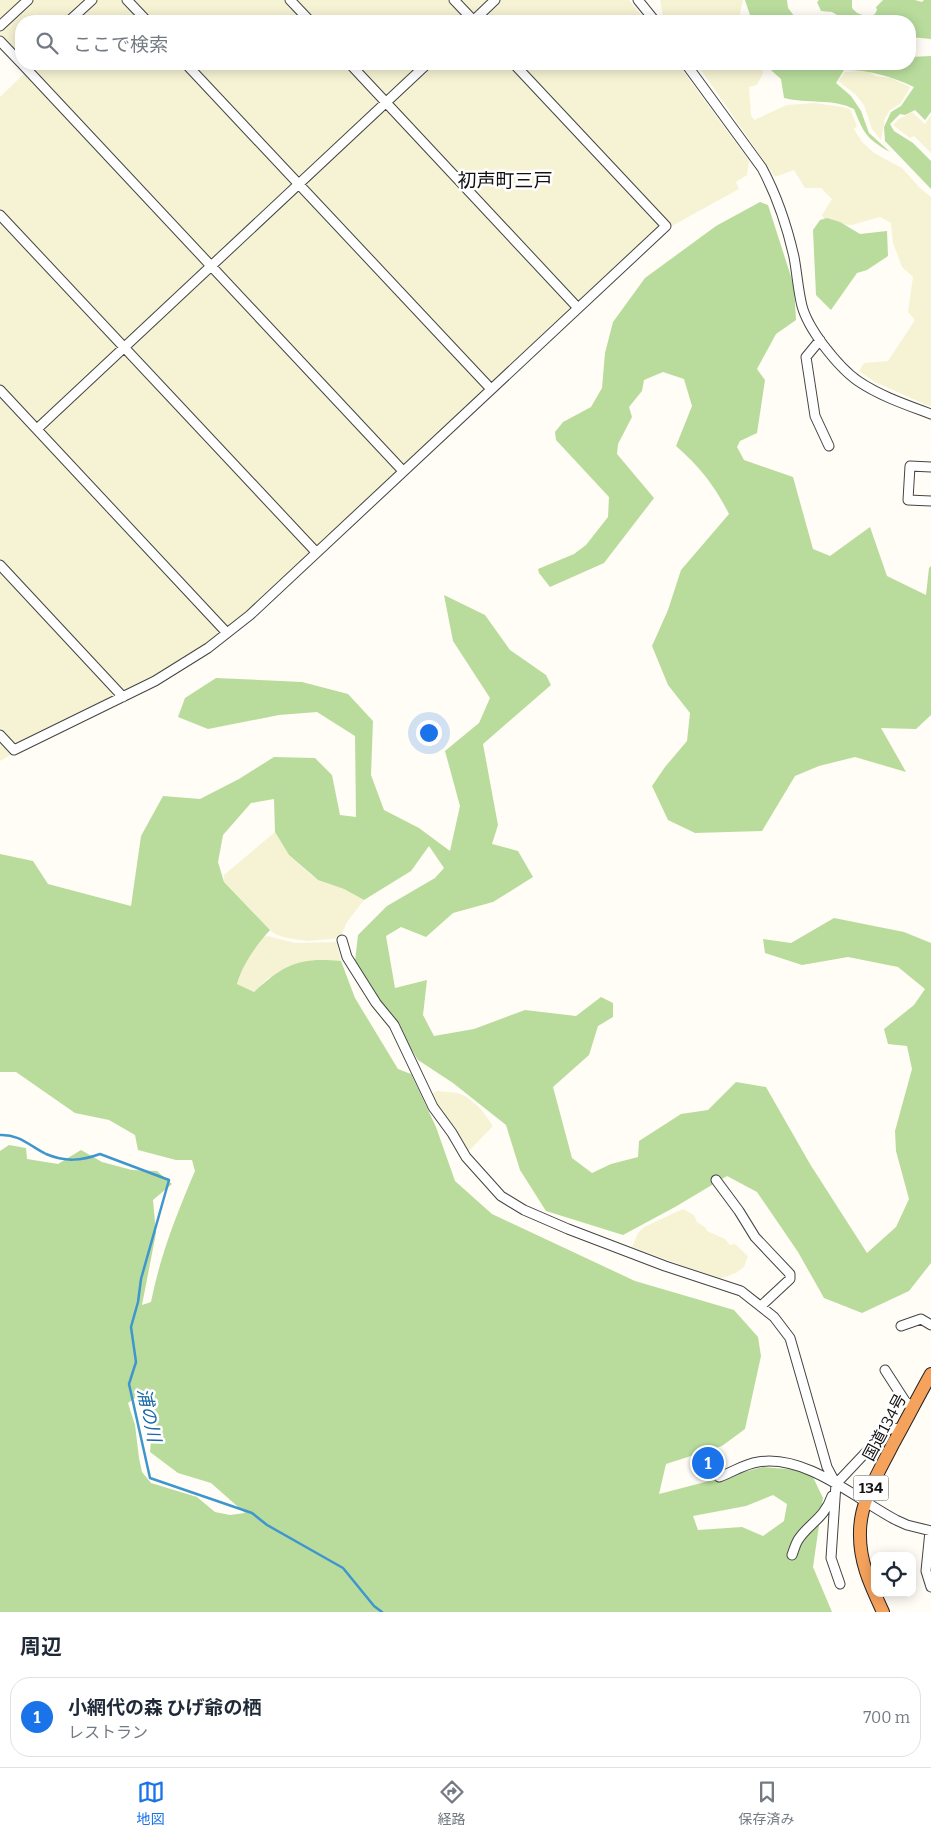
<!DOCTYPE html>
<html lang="ja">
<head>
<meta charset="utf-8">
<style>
	body { margin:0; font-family:Bitter,"Noto Sans JP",serif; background:#f6f6f7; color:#1f2937 }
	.controls { position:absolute; right:15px; bottom:15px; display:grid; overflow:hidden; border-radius:10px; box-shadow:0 2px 12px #0003 }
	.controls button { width:45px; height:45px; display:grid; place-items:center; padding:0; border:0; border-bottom:1px solid #e0e1e3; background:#fff; color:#1f2937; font:25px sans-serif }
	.you { position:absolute; left:428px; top:732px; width:18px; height:18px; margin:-12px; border:4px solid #fff; border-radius:50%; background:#1a73e8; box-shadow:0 0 0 8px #1a73e833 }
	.badge { display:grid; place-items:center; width:32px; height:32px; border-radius:50%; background:#1a73e8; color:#fff; font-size:16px; font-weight:700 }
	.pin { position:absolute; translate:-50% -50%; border:2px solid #fff; box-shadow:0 1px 5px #0006 }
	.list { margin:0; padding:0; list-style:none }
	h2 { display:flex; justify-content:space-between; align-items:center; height:65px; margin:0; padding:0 20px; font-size:21px }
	h2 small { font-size:16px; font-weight:400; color:#747a83 }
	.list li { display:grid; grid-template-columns:32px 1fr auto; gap:15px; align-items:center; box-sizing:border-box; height:80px; margin:0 10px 10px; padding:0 10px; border:1px solid #e0e1e3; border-radius:20px }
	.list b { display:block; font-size:19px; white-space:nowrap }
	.list p { margin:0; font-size:16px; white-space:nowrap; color:#747a83 }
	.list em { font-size:16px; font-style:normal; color:#747a83 }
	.icon { flex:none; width:28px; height:28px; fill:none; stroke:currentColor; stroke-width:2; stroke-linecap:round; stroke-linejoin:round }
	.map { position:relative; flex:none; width:931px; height:1612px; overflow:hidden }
	.search { position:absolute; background:#fff; box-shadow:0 2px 12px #0003; left:15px; right:15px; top:15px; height:55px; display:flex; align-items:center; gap:12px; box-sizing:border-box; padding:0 18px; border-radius:20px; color:#747a83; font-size:19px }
	.sheet { height:155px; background:#fff }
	nav { display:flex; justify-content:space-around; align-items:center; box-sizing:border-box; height:70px; border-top:1px solid #e0e1e3; background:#fff; font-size:14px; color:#747a83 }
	nav a { display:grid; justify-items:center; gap:2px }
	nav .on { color:#1a73e8 }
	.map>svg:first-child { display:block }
</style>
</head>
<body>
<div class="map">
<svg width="931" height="1612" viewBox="0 0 931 1612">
	<rect width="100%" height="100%" fill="#fffdf5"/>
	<path fill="#f6f3d4" d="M 0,0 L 629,0 L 646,21 L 21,21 L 21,56 L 0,34 Z
		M 660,0 L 742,0 L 743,1 L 738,21 L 670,21 L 663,16 Z
		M 28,64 L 678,64 L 749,161 L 747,175 L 736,182 L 739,189 L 670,227 L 404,467 L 229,629 L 196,653 L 164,672 L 16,745 L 0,728 L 0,97 L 31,67 Z
		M 697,64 L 759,64 L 763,73 L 757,85 L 749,87 L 751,115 L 754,120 L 787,105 L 814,103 L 843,107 L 850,109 L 857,126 L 854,129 L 862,142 L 874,153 L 902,168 L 919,187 L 931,197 L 931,407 L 875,382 L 859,371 L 864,363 L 888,361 L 915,320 L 908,312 L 913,277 L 902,267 L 893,243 L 891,223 L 880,217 L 852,225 L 836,224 L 825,221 L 822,215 L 832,199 L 821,188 L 805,188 L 794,170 L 775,177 Z
		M 867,71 L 875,76 L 891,78 L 910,87 L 901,103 L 890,110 L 885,118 L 881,140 L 872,129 L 864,105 L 855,94 L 838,81 L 845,72 Z
		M 912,112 L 925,124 L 931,115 L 931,153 L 914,136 L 910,138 L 893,125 L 899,119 Z
		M 0,738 L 14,753 L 0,761 Z
		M 275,832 L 289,855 L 311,875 L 318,880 L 344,889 L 364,900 L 347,922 L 340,938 L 308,941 L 287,938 L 277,935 L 272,932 L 224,882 L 224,875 Z
		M 268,936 L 295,943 L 337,942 L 341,961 L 329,960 L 268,978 L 254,992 L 237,984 L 241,971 L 249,956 L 264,937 Z
		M 438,1091 L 458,1093 L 467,1097 L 481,1109 L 493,1126 L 466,1154 L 432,1099 L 433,1093 Z
		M 683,1209 L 694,1215 L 697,1222 L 706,1228 L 707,1231 L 725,1239 L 730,1245 L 735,1244 L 748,1256 L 744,1267 L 736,1273 L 719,1279 L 632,1247 L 638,1233 L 644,1227 Z"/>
	<path fill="#b9dc9c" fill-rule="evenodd" d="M 745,0 L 787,0 L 788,8 L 798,21 L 752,21 Z
		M 819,0 L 852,0 L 852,8 L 857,13 L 868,17 L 875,14 L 877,10 L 876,7 L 883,0 L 915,0 L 922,2 L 924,0 L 931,0 L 931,39 L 910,37 L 910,21 L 847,21 L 832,12 L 821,11 L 817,2 Z
		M 931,56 L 931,112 L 925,120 L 915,110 L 905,115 L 900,114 L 890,124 L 894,131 L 913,143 L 931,161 L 931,189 L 885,141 L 884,127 L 891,112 L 901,106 L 914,87 C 890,76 870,70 844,70 L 836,83 L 851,96 L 861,111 L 869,133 L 890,152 C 867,139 864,134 854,109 C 832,98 808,104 784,98 L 781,79 L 764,64 L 910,64 L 910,57 Z
		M 760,202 L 768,205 L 794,286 L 796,320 L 776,334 L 757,369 L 765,380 L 757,433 L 740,441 L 737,447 L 744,460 L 793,477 L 813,549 L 830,556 L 870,527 L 887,576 L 926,595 L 929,568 L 931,566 L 931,715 L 916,729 L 881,728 L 906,772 L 855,757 L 819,766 L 795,776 L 762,831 L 695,833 L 668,820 L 652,786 L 665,767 L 687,741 L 690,713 L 668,685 L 652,646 L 668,610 L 681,570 L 729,514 C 715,486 700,467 676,446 L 692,406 L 684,379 L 663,372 L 644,380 L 642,391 L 629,407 L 632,417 L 618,444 L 617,454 L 654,498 L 604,563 L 550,587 L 539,573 L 538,569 L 574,554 L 586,545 L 608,517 L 609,497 L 556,440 L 555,432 L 563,422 L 591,407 L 602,388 L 605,353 L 613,322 L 645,278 L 716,226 Z
		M 827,218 L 840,222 L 860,234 L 887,231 L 888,256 L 867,270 L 857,273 L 831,310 L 816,295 L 813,230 L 820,220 Z
		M 444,595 L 485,615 L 510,650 L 546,675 L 551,685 L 483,744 L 498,825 L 492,844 L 518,851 L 533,877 L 493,902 L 453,913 L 426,937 L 401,927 L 386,936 L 395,988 L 427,980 L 423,1015 L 434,1036 L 474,1029 L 525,1010 L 576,1016 L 601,997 L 613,1003 L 613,1017 L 598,1026 L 589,1055 L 553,1087 L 572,1158 L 592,1173 L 611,1164 L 638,1157 L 639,1141 L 681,1114 L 708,1110 L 736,1082 L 766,1087 L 810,1164 L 867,1253 L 896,1227 L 909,1199 L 896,1151 L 895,1131 L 912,1069 L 907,1046 L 888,1044 L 884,1029 L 914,1005 L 925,989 L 898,967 L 848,957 L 802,965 L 765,953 L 763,939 L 791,943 L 834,918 L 904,932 L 931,943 L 931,1263 L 909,1291 L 862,1313 L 824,1298 L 798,1252 L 757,1192 L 727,1176 L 675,1207 L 623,1235 L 546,1211 L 520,1170 L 506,1125 L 453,1083 L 418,1060 L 355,961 L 358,935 L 387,906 L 435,878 L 444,868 L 429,846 L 411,871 L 364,900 L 344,889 L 318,880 L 289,855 L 275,832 L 274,799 L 251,803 L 223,835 L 218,862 L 224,882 L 270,930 C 256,946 243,963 237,984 L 254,992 C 284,964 300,957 341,961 L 355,998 L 398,1069 L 411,1074 L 436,1127 L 455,1181 L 492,1214 L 635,1281 L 734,1310 L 758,1337 L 761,1356 L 745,1429 L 722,1446 L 666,1464 L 659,1494 L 763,1467 L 810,1471 L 823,1498 L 813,1567 L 832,1612 L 0,1612 L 0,1151 L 9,1145 L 26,1148 L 27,1159 L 58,1164 L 81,1150 L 102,1162 L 132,1170 L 157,1171 L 172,1184 L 153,1200 L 156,1233 L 142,1305 L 151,1302 C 160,1256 177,1213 195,1171 L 192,1160 L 176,1160 L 138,1150 L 135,1135 L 109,1120 L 75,1113 L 16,1072 L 0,1072 L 0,854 L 33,861 L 48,884 L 131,906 L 141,836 L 163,796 L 200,799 L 239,779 L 274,757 L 315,758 L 332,775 L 340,815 L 356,817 L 355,736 L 317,712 L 279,715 L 208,729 L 178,717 L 185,698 L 216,678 L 302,682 L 348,694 L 373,721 L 371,775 L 384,810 L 419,828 L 450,851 L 460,806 L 445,751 L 479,723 L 490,698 L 453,641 ZM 139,1395 L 153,1414 L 150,1452 L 178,1473 L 211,1483 L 245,1513 L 230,1515 L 215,1512 L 197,1497 L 151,1483 L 142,1472 L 139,1458 L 135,1425 L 128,1403 ZM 773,1495 L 787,1504 L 784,1521 L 763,1536 L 742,1527 L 698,1530 L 693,1516 L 746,1506 Z"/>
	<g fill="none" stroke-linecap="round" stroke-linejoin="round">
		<path stroke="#3f96cf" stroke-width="2.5" d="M 0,1135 C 19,1134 30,1146 46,1154 C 65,1162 81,1161 100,1154 L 169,1180 L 141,1279 L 138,1302 L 131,1327 L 136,1362 L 129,1384 L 150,1478 L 252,1513 L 267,1525 L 343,1568 L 374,1606 L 382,1612"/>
		<g stroke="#444" stroke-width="11">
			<path id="minor" d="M 127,0 L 147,21
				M 290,0 L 310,21
				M 454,0 L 474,21
				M 638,0 L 655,21
				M 69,21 L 92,0
				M 473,21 L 495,0
				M 0,26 L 28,0
				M 0,41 L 21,63
				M 22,64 L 403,471
				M 186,64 L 491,389
				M 350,64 L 578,308
				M 686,64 L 762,168 C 777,196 787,226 794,257 C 797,273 798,290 802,306 C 806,321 815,334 824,346 C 834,359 845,372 858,381 C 880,396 907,405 931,414
				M 0,215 L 316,552
				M 820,340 L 806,357 L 815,416 L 829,446
				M 0,390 L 227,633
				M 37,429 L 427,64
				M 931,467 L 910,466 L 908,500 L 931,501
				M 0,565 L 123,697
				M 0,735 L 14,750 L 155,681 L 208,648 L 250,615 L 666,226 L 514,64
				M 342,940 L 347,957 L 376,1003 L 394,1025 L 433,1107 L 452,1133 L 466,1157 L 501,1196 L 524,1210 L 568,1229 L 665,1266 L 741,1291 L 774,1317 L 790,1338 L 827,1467 L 836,1484 L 831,1558 L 840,1584
				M 716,1180 L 739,1211 L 755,1237 L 790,1274 L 790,1279 L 761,1306
				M 901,1326 L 921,1319 L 931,1325
				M 885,1370 L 905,1401 L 912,1407
				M 719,1477 C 733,1472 744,1464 758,1462 C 806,1454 856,1499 896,1520 L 907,1525 L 931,1531
				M 836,1484 L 885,1432 L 890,1429 L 902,1428
				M 930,1531 L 926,1571 L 931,1587
				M 792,1555 C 794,1550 795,1545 798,1540 C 809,1523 824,1519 832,1496"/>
		</g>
		<g stroke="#222" stroke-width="14">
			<path id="highway" d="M 883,1612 C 871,1586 859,1562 860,1532 C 860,1501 879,1472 893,1444 C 906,1421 918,1397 931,1374"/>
		</g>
		<use href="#minor" stroke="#fff" stroke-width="9"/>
		<use href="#highway" stroke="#f5a25d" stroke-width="12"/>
	</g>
	<g text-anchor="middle" stroke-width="5" stroke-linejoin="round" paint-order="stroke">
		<rect fill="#fff" stroke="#585858" stroke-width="1" x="853.5" y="1475.5" width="35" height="25" rx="4"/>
		<g font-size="15" font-weight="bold" fill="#111">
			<text x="871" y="1493">134</text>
		</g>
		<g font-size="16" fill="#111" stroke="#fff">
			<text transform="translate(884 1427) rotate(-62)" y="6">国道134号</text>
		</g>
		<g font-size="18" font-style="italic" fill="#1768a6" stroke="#fff">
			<text transform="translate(149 1415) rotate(78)" y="6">浦の川</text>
		</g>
		<g font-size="19" fill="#111" stroke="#fff">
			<text x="505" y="187">初声町三戸</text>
		</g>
	</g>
</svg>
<div class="controls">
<button><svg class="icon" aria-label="locate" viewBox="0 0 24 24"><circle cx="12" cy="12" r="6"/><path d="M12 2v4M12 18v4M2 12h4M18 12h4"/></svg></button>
</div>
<div class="you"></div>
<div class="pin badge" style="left:708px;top:1463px">1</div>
<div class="search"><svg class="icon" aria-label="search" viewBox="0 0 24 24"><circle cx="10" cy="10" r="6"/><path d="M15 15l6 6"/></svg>ここで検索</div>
</div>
<section class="sheet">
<h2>周辺<small></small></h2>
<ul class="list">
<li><span class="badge">1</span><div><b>小網代の森 ひげ爺の栖</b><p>レストラン</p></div><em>700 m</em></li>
</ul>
</section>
<nav>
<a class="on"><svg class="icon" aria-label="map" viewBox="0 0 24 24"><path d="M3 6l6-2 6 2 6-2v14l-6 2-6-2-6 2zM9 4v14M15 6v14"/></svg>地図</a>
<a><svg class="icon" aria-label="directions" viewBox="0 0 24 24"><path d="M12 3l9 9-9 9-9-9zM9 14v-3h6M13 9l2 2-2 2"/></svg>経路</a>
<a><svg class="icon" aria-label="saved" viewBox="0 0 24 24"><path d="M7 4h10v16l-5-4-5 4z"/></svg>保存済み</a>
</nav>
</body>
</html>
